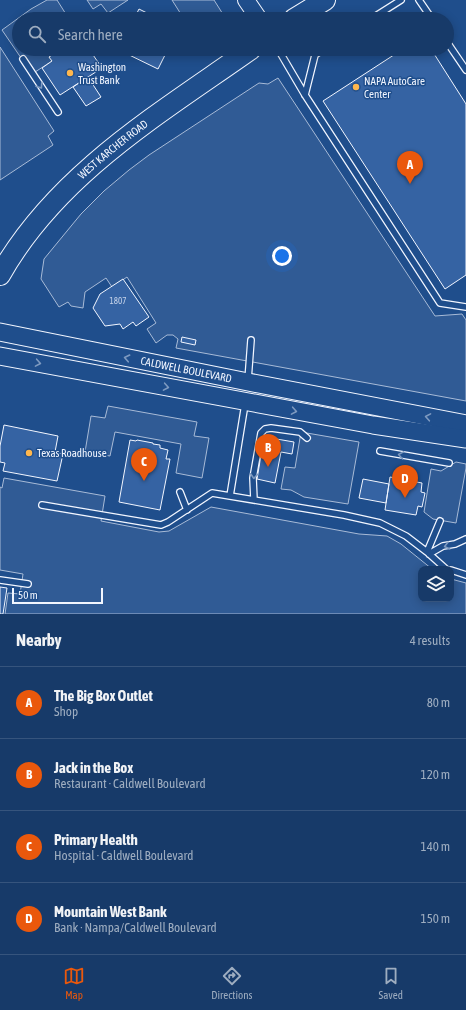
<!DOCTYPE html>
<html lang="en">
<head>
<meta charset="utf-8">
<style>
	body { margin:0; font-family:"Asap Condensed",sans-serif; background:#244571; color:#f1f3f6 }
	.controls { position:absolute; right:12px; bottom:12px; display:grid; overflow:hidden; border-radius:8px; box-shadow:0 2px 10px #0003 }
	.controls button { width:36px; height:36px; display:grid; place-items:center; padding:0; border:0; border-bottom:1px solid #36547d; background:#173a69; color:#f1f3f6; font:20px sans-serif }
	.scale { position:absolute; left:12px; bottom:10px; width:91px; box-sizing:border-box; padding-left:4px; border:2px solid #f2f6ff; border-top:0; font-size:11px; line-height:14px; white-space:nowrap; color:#f2f6ff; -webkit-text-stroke:3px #1f4e8c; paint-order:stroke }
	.you { position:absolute; left:282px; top:256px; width:14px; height:14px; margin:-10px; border:3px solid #fff; border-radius:50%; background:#1a73e8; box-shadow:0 0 0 6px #1a73e833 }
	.badge { display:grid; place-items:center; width:26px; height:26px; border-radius:50%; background:#ea580c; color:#fff; font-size:13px; font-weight:700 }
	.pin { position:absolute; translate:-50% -33px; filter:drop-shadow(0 1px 2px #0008) }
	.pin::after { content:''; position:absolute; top:21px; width:14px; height:12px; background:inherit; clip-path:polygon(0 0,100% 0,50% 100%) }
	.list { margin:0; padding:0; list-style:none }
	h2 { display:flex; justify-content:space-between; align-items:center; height:52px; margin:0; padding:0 16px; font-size:17px }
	h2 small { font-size:13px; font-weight:400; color:#9eadc0 }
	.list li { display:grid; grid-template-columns:26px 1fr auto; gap:12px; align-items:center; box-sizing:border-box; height:72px; padding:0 16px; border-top:1px solid #36547d }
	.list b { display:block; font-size:15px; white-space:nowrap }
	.list p { margin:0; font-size:13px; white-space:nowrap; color:#9eadc0 }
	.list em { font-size:13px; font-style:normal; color:#9eadc0 }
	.icon { flex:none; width:22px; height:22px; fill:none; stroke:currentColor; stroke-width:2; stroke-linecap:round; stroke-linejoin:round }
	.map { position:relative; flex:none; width:466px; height:614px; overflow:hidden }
	.search { position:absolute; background:#173a69; box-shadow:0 2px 10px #0003; left:12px; right:12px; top:12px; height:44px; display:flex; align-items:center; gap:10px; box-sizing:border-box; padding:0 14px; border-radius:22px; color:#9eadc0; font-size:15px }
	.sheet { height:340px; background:#173a69 }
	nav { display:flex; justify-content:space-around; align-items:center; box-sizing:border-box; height:56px; border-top:1px solid #36547d; background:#173a69; font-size:11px; color:#9eadc0 }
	nav a { display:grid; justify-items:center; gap:2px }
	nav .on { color:#ea580c }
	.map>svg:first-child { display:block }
</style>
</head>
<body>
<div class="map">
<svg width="466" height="614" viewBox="0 0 466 614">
	<rect width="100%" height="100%" fill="#1f4e8c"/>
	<path fill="#305b95" stroke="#a8bbd7" d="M 47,0 L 57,0 L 69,19 L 19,19 L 19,49 L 62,49 L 49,57 L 52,61 L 32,74 L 2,30 L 31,9 Z
		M 87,0 L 128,0 L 108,13 L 101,4 L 93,9 Z
		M 172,0 L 214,0 L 226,19 L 184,19 Z
		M 0,47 L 54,131 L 48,136 L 53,145 L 0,180 Z
		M 278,78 L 435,316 L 462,314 L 466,320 L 466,401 L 176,348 L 178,339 L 173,335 L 167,335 L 156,343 L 147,329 L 156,323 L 127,277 L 112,287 L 106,278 L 85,292 L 83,308 L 71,306 L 68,302 L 59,307 L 41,279 L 44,259 L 81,214 L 104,191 L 129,170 L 149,155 L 259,83 L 268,84 Z
		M 108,406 L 197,422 L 194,436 L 209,438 L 202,478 L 176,473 L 181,444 L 115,432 L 110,456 L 85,452 L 91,416 L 105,418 Z
		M 301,432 L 359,442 L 348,504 L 304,497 L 291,490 L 281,489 L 285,467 L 295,468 Z
		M 456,462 L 466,464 L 466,468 L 456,523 L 433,519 L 424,512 L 431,469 L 441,471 Z
		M 4,478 L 105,496 L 101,521 L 159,532 L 169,531 L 211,507 L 359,534 L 387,536 L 401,544 L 432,569 L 421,569 L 421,599 L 451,599 L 451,579 L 466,583 L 466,614 L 5,614 L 8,593 L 20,594 L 23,574 L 0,570 L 0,487 L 2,488 Z"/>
	<path fill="#3563a3" stroke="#f2f6ff" d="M 139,9 L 159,19 L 134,19 Z
		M 62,49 L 66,49 L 67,52 L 71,49 L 89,49 L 102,68 L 60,95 L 42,68 L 52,61 L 49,57 Z
		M 120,49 L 168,49 L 158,69 L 119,50 Z
		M 403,49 L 431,49 L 466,104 L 466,275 L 445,289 L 323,101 Z
		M 88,77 L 101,97 L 86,106 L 73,87 Z
		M 123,279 L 149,317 L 136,326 L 133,322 L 123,329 L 120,324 L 105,326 L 93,308 L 100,294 Z
		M 182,337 L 196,340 L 195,345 L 181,342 Z
		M 4,425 L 58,436 L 55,452 L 63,454 L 57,481 L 3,471 L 5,463 L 0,462 L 0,446 Z
		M 265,437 L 294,442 L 292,454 L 281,452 L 275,483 L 257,479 L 261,455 L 258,455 L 262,445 L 263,446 Z
		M 130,440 L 136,441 L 137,440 L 153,443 L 153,444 L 160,445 L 160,448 L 168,450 L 166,459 L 170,459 L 160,510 L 119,502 Z
		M 390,477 L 422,483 L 421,492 L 425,493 L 422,507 L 418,506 L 416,515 L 385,510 Z
		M 363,479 L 389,484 L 386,503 L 359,498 Z
		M 0,587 L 7,588 L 3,614 L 0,614 Z"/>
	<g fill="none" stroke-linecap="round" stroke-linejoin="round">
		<g stroke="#f2f6ff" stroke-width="8">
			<path id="lane" d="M 419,0 L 432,19
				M 371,19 L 401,0
				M 447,42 L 466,70
				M 278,49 L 305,95 L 440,303 L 466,307
				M 23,59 L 58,112
				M 305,95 L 315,55 L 324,49
				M 248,380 L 251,340
				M 245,404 L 230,496 L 344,515 L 380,523 L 406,536 L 427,552 L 446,569
				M 380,451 L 449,463
				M 180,492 L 187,510
				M 254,500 L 253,478 L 261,433 L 265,429 L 271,428 L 300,432 L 307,438
				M 42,505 L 161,525 L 168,522 L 212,493 L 230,496
				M 427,552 L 440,521
				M 429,554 L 443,546 L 455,544 L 466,539
				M 451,570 L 466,575
				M 0,580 L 28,584"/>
		</g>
		<g stroke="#f2f6ff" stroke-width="18">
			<path id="secondary" d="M 246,0 L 259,19"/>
		</g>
		<g stroke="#f2f6ff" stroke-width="19">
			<g id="primary">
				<path id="s1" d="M 0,332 L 248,382 L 466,424"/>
				<path d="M 0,356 L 373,425 L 466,439"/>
			</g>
		</g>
		<g stroke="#f2f6ff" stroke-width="22">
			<g id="highway">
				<path d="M 294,19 L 325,0"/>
				<path id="s2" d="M 0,275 C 57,174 159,114 251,49"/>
			</g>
		</g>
		<use href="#lane" stroke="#1f4e8c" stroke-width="5.5"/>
		<use href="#secondary" stroke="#1f4e8c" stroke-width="16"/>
		<use href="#primary" stroke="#1f4e8c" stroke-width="17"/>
		<use href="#highway" stroke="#1f4e8c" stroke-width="20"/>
	</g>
	<defs><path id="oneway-chevron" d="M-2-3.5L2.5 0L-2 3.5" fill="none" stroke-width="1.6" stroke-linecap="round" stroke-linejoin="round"/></defs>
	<g stroke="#7e9ac0">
		<use href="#oneway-chevron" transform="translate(40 86) rotate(56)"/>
		<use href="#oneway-chevron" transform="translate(127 358) rotate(-168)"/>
		<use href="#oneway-chevron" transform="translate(38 363) rotate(10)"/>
		<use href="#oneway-chevron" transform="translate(166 387) rotate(10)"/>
		<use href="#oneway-chevron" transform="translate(294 411) rotate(10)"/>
		<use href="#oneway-chevron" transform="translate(428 417) rotate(-170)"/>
		<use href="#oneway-chevron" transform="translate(401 455) rotate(-170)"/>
		<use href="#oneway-chevron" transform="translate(254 476) rotate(94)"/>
		<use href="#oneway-chevron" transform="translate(447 546) rotate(166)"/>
	</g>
	<g fill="#ffb74d" stroke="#1f4e8c" stroke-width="1.5">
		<circle cx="70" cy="73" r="4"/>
		<circle cx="356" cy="87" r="4"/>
		<circle cx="29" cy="453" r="4"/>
	</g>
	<g text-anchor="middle" stroke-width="3" stroke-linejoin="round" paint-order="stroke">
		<g font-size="9" fill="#c3d1e8">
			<text x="118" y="304">1807</text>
		</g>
		<g font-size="11" fill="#f2f6ff" stroke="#1f4e8c" text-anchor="start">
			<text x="78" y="71">Washington<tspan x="78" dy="13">Trust Bank</tspan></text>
			<text x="364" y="85">NAPA AutoCare<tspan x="364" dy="13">Center</tspan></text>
			<text x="37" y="457">Texas Roadhouse</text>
		</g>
		<g font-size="11" fill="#f2f6ff" stroke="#1f4e8c">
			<text dy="4" stroke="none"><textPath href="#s2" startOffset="170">WEST KARCHER ROAD</textPath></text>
			<text dy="4" stroke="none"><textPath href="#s1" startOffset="190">CALDWELL BOULEVARD</textPath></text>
		</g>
	</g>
</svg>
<div class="controls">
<button><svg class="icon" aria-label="layers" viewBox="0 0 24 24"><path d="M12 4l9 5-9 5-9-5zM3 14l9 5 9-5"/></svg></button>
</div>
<div class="scale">50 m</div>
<div class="you"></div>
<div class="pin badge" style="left:410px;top:184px">A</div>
<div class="pin badge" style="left:268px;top:467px">B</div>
<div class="pin badge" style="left:144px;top:481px">C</div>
<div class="pin badge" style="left:405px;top:498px">D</div>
<div class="search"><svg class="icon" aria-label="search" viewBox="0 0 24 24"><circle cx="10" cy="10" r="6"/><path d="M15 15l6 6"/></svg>Search here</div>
</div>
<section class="sheet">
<h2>Nearby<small>4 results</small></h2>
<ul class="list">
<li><span class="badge">A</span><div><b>The Big Box Outlet</b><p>Shop</p></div><em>80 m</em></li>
<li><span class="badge">B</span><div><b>Jack in the Box</b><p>Restaurant · Caldwell Boulevard</p></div><em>120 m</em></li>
<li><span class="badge">C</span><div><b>Primary Health</b><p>Hospital · Caldwell Boulevard</p></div><em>140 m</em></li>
<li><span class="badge">D</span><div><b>Mountain West Bank</b><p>Bank · Nampa/Caldwell Boulevard</p></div><em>150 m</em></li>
</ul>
</section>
<nav>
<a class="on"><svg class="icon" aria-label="map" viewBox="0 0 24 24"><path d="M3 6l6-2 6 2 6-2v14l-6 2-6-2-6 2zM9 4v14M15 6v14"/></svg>Map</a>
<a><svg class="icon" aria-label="directions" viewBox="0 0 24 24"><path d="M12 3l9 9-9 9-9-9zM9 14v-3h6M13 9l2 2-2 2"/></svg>Directions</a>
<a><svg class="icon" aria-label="saved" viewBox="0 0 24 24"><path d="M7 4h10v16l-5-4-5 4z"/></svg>Saved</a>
</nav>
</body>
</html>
